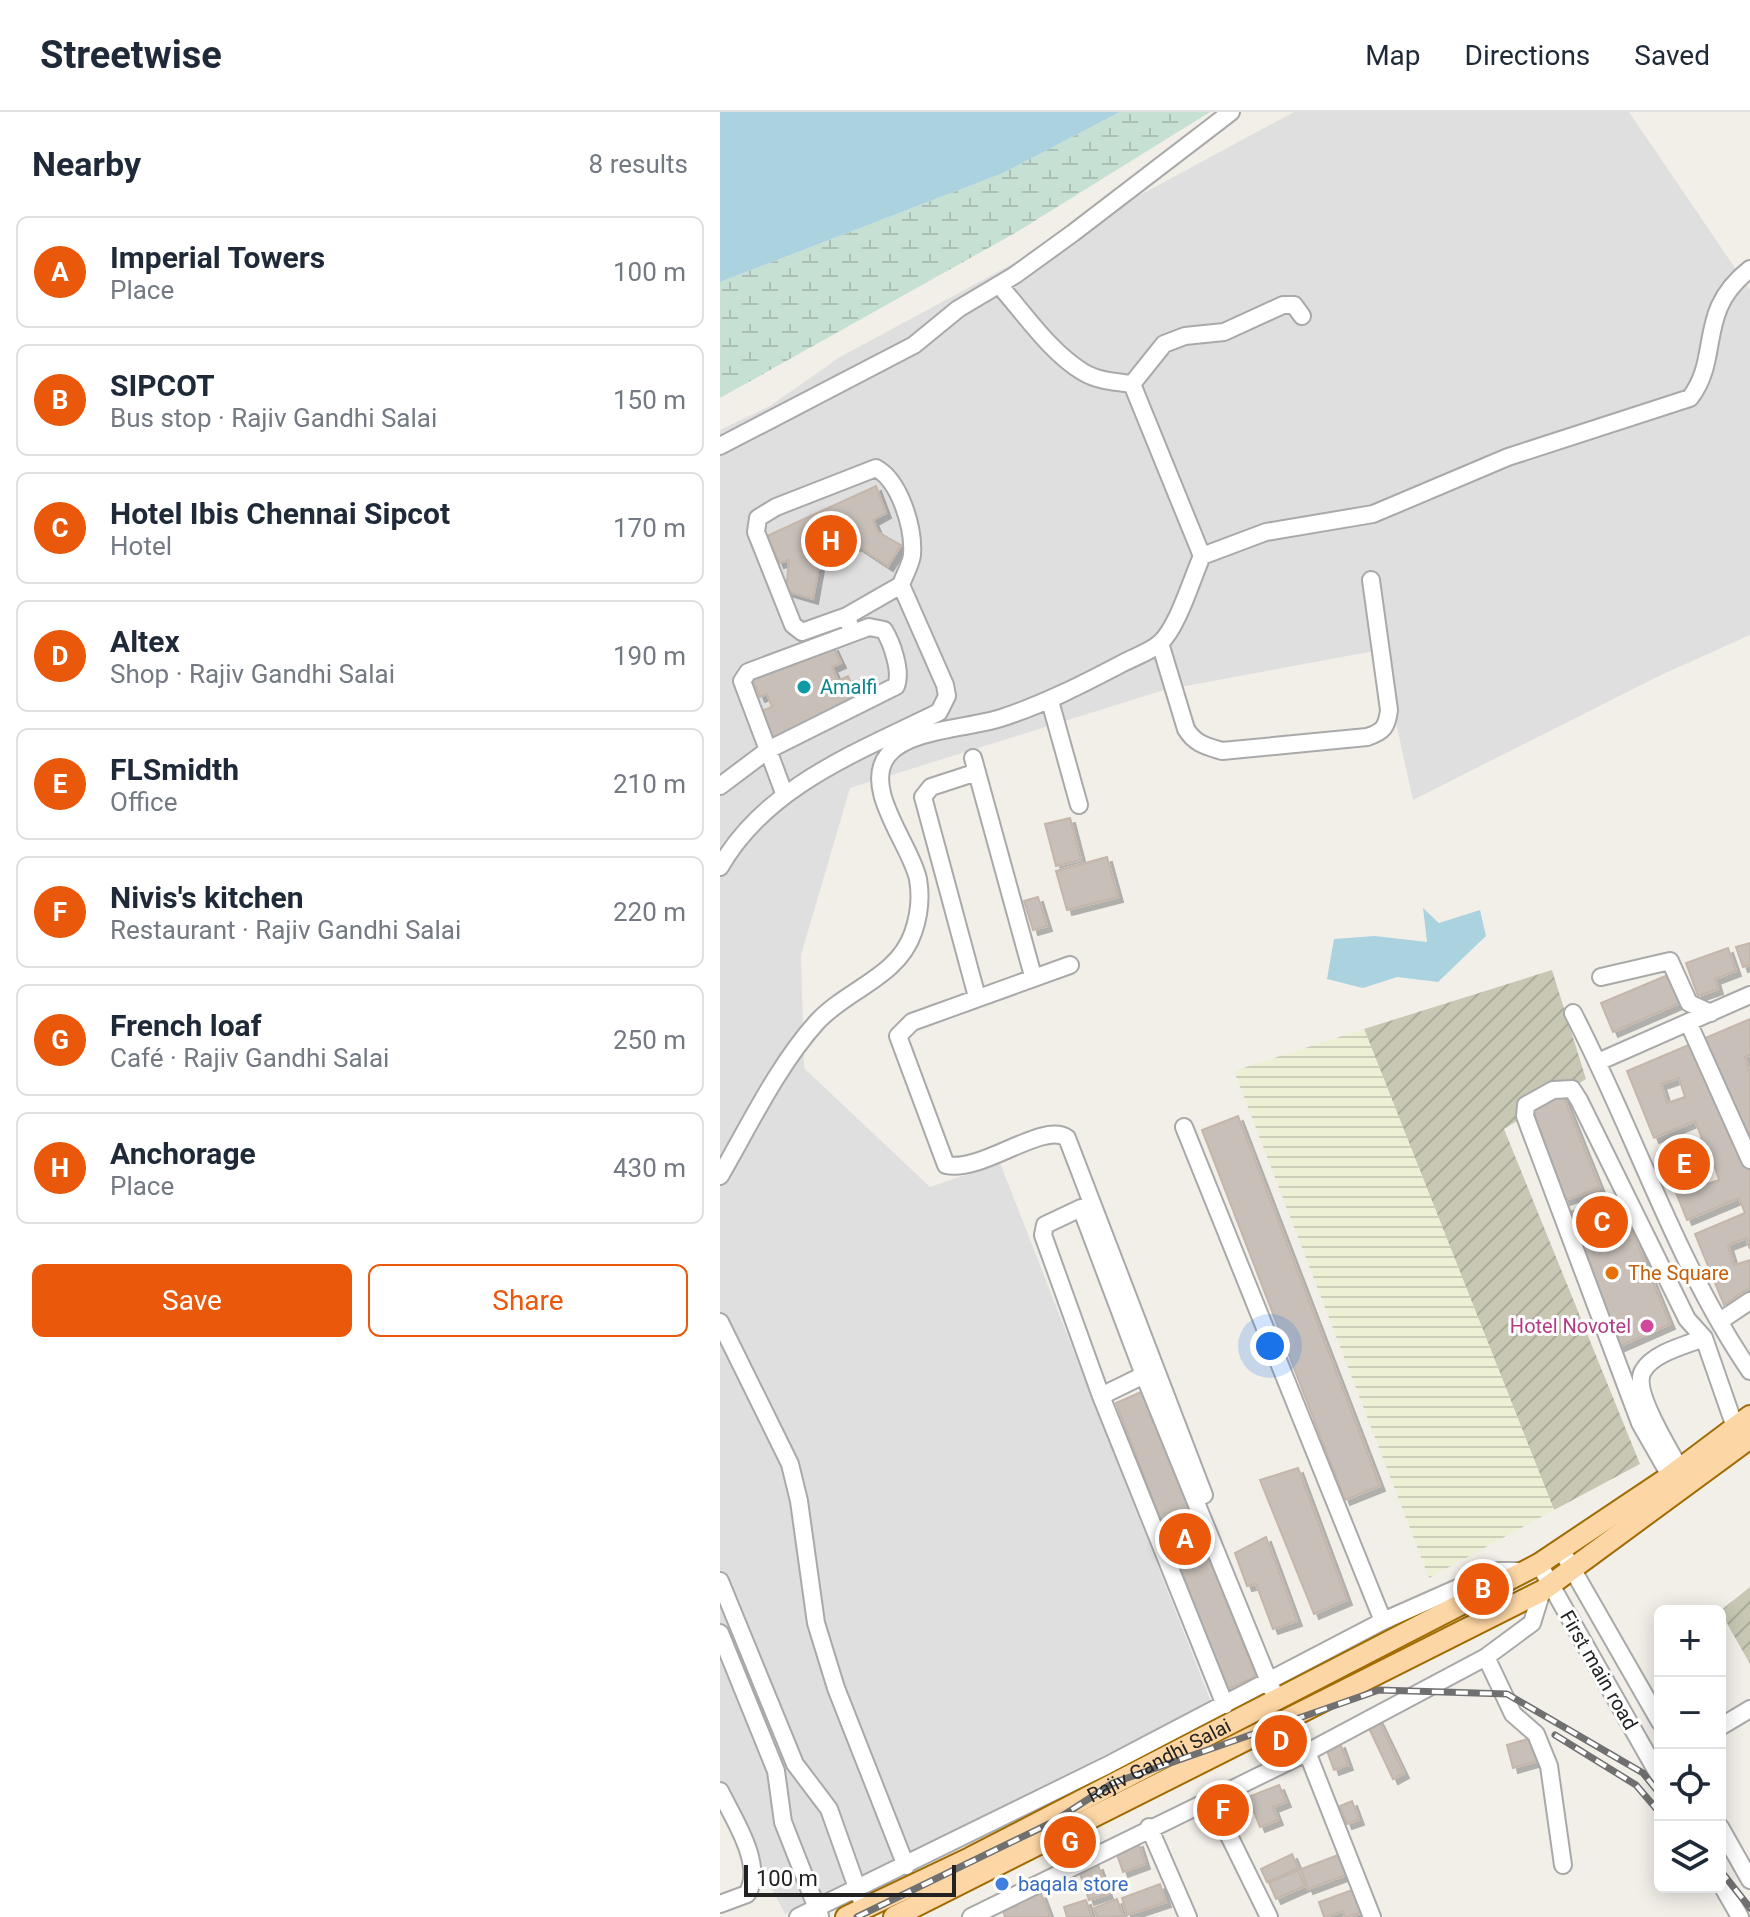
<!DOCTYPE html>
<html lang="en">
<head>
<meta charset="utf-8">
<style>
	body { margin:0; font-family:Roboto,sans-serif; background:#f6f6f7; color:#1f2937 }
	.controls { position:absolute; right:24px; bottom:24px; display:grid; overflow:hidden; border-radius:12px; box-shadow:0 4px 20px #0003 }
	.controls button { width:72px; height:72px; display:grid; place-items:center; padding:0; border:0; border-bottom:2px solid #e0e1e3; background:#fff; color:#1f2937; font:40px sans-serif }
	.scale { position:absolute; left:24px; bottom:20px; width:212px; box-sizing:border-box; padding-left:8px; border:4px solid #222; border-top:0; font-size:22px; line-height:28px; white-space:nowrap; color:#222; -webkit-text-stroke:6px #fff; paint-order:stroke }
	.you { position:absolute; left:550px; top:1234px; width:28px; height:28px; margin:-20px; border:6px solid #fff; border-radius:50%; background:#1a73e8; box-shadow:0 0 0 12px #1a73e833 }
	.badge { display:grid; place-items:center; width:52px; height:52px; border-radius:50%; background:#ea580c; color:#fff; font-size:26px; font-weight:700 }
	.pin { position:absolute; translate:-50% -50%; border:4px solid #fff; box-shadow:0 2px 8px #0006 }
	.list { margin:0; padding:0; list-style:none }
	h2 { display:flex; justify-content:space-between; align-items:center; height:104px; margin:0; padding:0 32px; font-size:34px }
	h2 small { font-size:26px; font-weight:400; color:#747a83 }
	.list li { display:grid; grid-template-columns:52px 1fr auto; gap:24px; align-items:center; box-sizing:border-box; height:112px; margin:0 16px 16px; padding:0 16px; border:2px solid #e0e1e3; border-radius:12px }
	.list b { display:block; font-size:30px; white-space:nowrap }
	.list p { margin:0; font-size:26px; white-space:nowrap; color:#747a83 }
	.list em { font-size:26px; font-style:normal; color:#747a83 }
	.actions { display:flex; gap:16px; padding:24px 32px }
	.actions a { flex:1; padding:18px 0; border:2px solid #ea580c; border-radius:12px; text-align:center; font-size:28px; color:#ea580c }
	.actions .main { background:#ea580c; color:#fff }
	.icon { flex:none; width:44px; height:44px; fill:none; stroke:currentColor; stroke-width:2; stroke-linecap:round; stroke-linejoin:round }
	.map { position:relative; flex:none; width:1030px; height:1805px; overflow:hidden }
	header { display:flex; align-items:center; gap:48px; box-sizing:border-box; height:112px; padding:0 40px; background:#fff; border-bottom:2px solid #e0e1e3 }
	header strong { font-size:38px }
	nav { display:flex; gap:44px; margin-inline-start:auto; font-size:28px }
	main { display:flex }
	aside { flex:1; background:#fff }
	.map>svg:first-child { display:block }
</style>
</head>
<body>
<header>
<strong>Streetwise</strong>
<nav><a>Map</a><a>Directions</a><a>Saved</a></nav>
</header>
<main>
<aside>
<h2>Nearby<small>8 results</small></h2>
<ul class="list">
<li><span class="badge">A</span><div><b>Imperial Towers</b><p>Place</p></div><em>100 m</em></li>
<li><span class="badge">B</span><div><b>SIPCOT</b><p>Bus stop · Rajiv Gandhi Salai</p></div><em>150 m</em></li>
<li><span class="badge">C</span><div><b>Hotel Ibis Chennai Sipcot</b><p>Hotel</p></div><em>170 m</em></li>
<li><span class="badge">D</span><div><b>Altex</b><p>Shop · Rajiv Gandhi Salai</p></div><em>190 m</em></li>
<li><span class="badge">E</span><div><b>FLSmidth</b><p>Office</p></div><em>210 m</em></li>
<li><span class="badge">F</span><div><b>Nivis's kitchen</b><p>Restaurant · Rajiv Gandhi Salai</p></div><em>220 m</em></li>
<li><span class="badge">G</span><div><b>French loaf</b><p>Café · Rajiv Gandhi Salai</p></div><em>250 m</em></li>
<li><span class="badge">H</span><div><b>Anchorage</b><p>Place</p></div><em>430 m</em></li>
</ul>
<div class="actions"><a class="main">Save</a><a>Share</a></div>
</aside>
<div class="map">
<svg width="1030" height="1805" viewBox="0 0 1030 1805">
	<defs>
		<pattern id="construction-furrows" width="10" height="10" patternUnits="userSpaceOnUse" patternTransform="scale(2)"><rect width="10" height="10" fill="#c7c7b4"/><path d="M-1 1l2-2M0 10L10 0M9 11l2-2" fill="none" stroke="#abab9a"/></pattern>
		<pattern id="farmland-rules" width="6" height="5" patternUnits="userSpaceOnUse" patternTransform="scale(2)"><rect width="6" height="5" fill="#eef0d5"/><path d="M0 2.5h6" fill="none" stroke="#ccceb7"/></pattern>
		<pattern id="wetland-marsh" width="20" height="14" patternUnits="userSpaceOnUse" patternTransform="scale(2)"><rect width="20" height="14" fill="#c6e0d4"/><path d="M1 5h8M5 5V1M11 12h8M15 12V8" fill="none" stroke="#aac0b6"/></pattern>
		<filter id="shadow"><feDropShadow dx="5" dy="5" stdDeviation="0" flood-color="#0004"/></filter>
	</defs>
	<rect width="100%" height="100%" fill="#f2efe9"/>
	<path fill="#e0dfdf" d="M 574,0 L 909,0 L 1030,178 L 1030,523 L 941,563 L 693,688 L 660,538 L 444,578 L 130,676 L 81,843 L 84,956 L 210,1075 L 280,1051 L 491,1590 L 65,1802 L 0,1678 L 0,318 L 50,294 L 120,245 Z"/>
	<path fill="url(#construction-furrows)" d="M 832,858 L 866,967 L 784,1017 L 920,1352 L 834,1398 L 644,917 Z
		M 1030,1475 L 1030,1552 L 1000,1499 Z"/>
	<path fill="url(#farmland-rules)" d="M 644,917 L 834,1398 L 709,1466 L 514,959 Z"/>
	<path fill="url(#wetland-marsh)" d="M 400,0 L 490,0 L 295,121 L 0,286 L 0,170 L 283,61 Z"/>
	<path fill="#aad3df" d="M 0,0 L 400,0 L 283,61 L 0,170 Z
		M 703,796 L 719,811 L 760,798 L 766,824 L 718,870 L 677,865 L 643,876 L 607,867 L 614,827 L 655,824 L 707,830 Z"/>
	<path fill="#c7bfb8" stroke="#c4b6ab" stroke-width="2" fill-rule="evenodd" filter="url(#shadow)" d="M 156,374 L 166,401 L 153,408 L 158,420 L 181,433 L 168,454 L 136,433 L 100,448 L 93,487 L 66,479 L 69,448 L 59,451 L 47,424 Z
		M 113,534 L 121,551 L 112,555 L 118,569 L 128,564 L 140,590 L 51,628 L 39,600 L 52,595 L 47,582 L 40,585 L 33,568 Z
		M 350,706 L 361,748 L 336,754 L 325,712 Z
		M 387,745 L 398,785 L 347,798 L 336,759 Z
		M 318,785 L 327,814 L 313,818 L 304,789 Z
		M 1030,831 L 1030,853 L 1023,855 L 1016,835 Z
		M 1008,836 L 1016,859 L 995,867 L 998,877 L 978,884 L 966,851 Z
		M 950,862 L 962,890 L 893,920 L 881,891 Z
		M 1030,907 L 1030,943 L 1025,945 L 1030,961 L 1030,1137 L 1026,1126 L 1008,1133 L 1014,1153 L 1030,1148 L 1030,1175 L 1004,1193 L 975,1122 L 1025,1101 L 1019,1086 L 967,1108 L 941,1043 L 982,1026 L 975,1009 L 934,1026 L 907,959 ZM 959,966 L 965,985 L 947,991 L 941,972 ZM 993,1049 L 999,1068 L 981,1074 L 975,1055 Z
		M 842,981 L 880,1076 L 845,1088 L 811,993 Z
		M 518,1004 L 660,1374 L 625,1388 L 482,1018 Z
		M 886,1087 L 890,1100 L 902,1095 L 950,1212 L 898,1235 L 850,1100 Z
		M 423,1279 L 536,1564 L 506,1578 L 396,1291 Z
		M 578,1356 L 627,1488 L 594,1502 L 540,1368 Z
		M 546,1425 L 577,1509 L 553,1517 L 536,1472 L 527,1474 L 515,1441 Z
		M 658,1607 L 684,1661 L 673,1667 L 647,1612 Z
		M 811,1626 L 817,1649 L 793,1656 L 787,1633 Z
		M 620,1631 L 628,1653 L 614,1658 L 606,1636 Z
		M 559,1673 L 566,1690 L 553,1695 L 558,1708 L 540,1715 L 528,1685 Z
		M 632,1689 L 639,1708 L 627,1712 L 620,1694 Z
		M 418,1730 L 425,1752 L 403,1760 L 395,1737 Z
		M 572,1742 L 578,1756 L 547,1770 L 541,1757 Z
		M 618,1743 L 626,1763 L 588,1777 L 581,1757 Z
		M 378,1753 L 388,1782 L 369,1788 L 359,1759 Z
		M 578,1758 L 585,1774 L 556,1787 L 549,1771 Z
		M 440,1772 L 446,1790 L 407,1803 L 402,1786 Z
		M 632,1778 L 641,1801 L 625,1805 L 623,1799 L 604,1805 L 599,1790 Z
		M 321,1781 L 330,1805 L 285,1805 L 282,1795 Z
		M 397,1787 L 403,1804 L 377,1805 L 374,1796 Z
		M 366,1788 L 372,1805 L 347,1805 L 344,1795 Z"/>
	<g fill="none" stroke-linecap="round" stroke-linejoin="round">
		<g stroke="#a9a9a9" stroke-width="20">
			<path id="minor" d="M 279,173 C 304,201 330,240 363,260 C 378,269 395,270 412,272
				M 0,334 L 194,233 L 238,197 L 295,163 L 353,121 L 511,0
				M 482,444 L 546,420 L 653,402 L 788,345 L 970,286 C 1002,244 975,200 1030,157
				M 127,504 L 181,473 C 184,464 191,452 192,443 C 194,416 180,369 156,356 L 56,395 L 38,406 L 36,420 L 73,513 L 82,520 L 127,504 L 132,521
				M 149,515 L 164,518 C 172,531 182,560 176,574 L 48,638 L 22,569 L 28,560 Z
				M 440,531 L 466,617 C 475,632 486,634 502,639 L 647,625 C 663,620 667,615 669,598 L 651,468
				M 330,589 L 359,693
				M 253,646 L 313,864
				M 257,660 L 211,675 L 203,685 L 257,885
				M 0,674 L 48,638 L 64,681
				M 0,755 C 47,673 139,640 219,600 L 227,584 L 225,573 L 181,473
				M 350,853 L 192,910 L 178,924 L 226,1053 C 262,1061 323,1009 347,1026 L 484,1383
				M 881,865 L 950,849 L 969,891 L 991,901
				M 853,901 C 914,1018 955,1149 1030,1259
				M 969,912 L 1030,1048
				M 878,950 L 1030,883
				M 464,1015 L 663,1509
				M 0,1064 C 29,1014 58,953 97,910 C 126,878 178,865 193,821 C 199,804 201,784 198,767 C 191,733 141,676 168,643 C 188,617 251,616 281,606 C 324,592 363,572 403,551 C 414,545 430,540 440,531 C 458,515 472,466 482,444 L 412,272 L 444,232 L 465,224 L 504,220 L 563,193 L 574,193 L 582,204
				M 1000,1209 L 1030,1189
				M 0,1210 L 70,1352 L 79,1389 L 96,1511 L 116,1576 L 186,1754
				M 381,1284 L 424,1263
				M 960,1357 C 950,1338 911,1279 923,1259 C 933,1241 966,1233 984,1226
				M 956,1374 L 920,1311 L 805,1004 L 806,993 L 833,978 L 852,977 L 859,988 L 967,1207 L 984,1226 L 1015,1315
				M 846,1446 L 940,1610
				M 819,1452 L 940,1665
				M 0,1469 L 75,1652 L 109,1697 L 141,1787
				M 0,1521 L 56,1659 L 63,1710 L 100,1804
				M 766,1545 L 793,1602 L 816,1622 L 829,1654 L 843,1753
				M 505,1593 L 381,1284 L 323,1123 L 325,1113 L 361,1096 L 424,1263 L 557,1589
				M 1000,1615 L 1030,1597
				M 587,1640 L 652,1805
				M 0,1679 C 13,1706 45,1753 27,1782 L 0,1792
				M 491,1687 L 549,1805
				M 429,1715 L 468,1805
				M 1000,1715 L 1030,1768
				M 1000,1770 L 1020,1805
				M 78,1805 L 386,1654 L 663,1509 L 776,1459 L 803,1459
				M 251,1805 L 582,1643 L 766,1545 L 812,1511 L 822,1479"/>
		</g>
		<g stroke="#a06b00" stroke-width="24">
			<g id="major">
				<path id="s1" d="M 126,1805 L 250,1746 L 819,1452 L 949,1365 L 1030,1304"/>
				<path d="M 174,1805 L 822,1479 L 1030,1326"/>
			</g>
		</g>
		<use href="#minor" stroke="#fff" stroke-width="16"/>
		<use href="#major" stroke="#fcd6a4" stroke-width="20"/>
		<g stroke="#707070" stroke-width="7">
			<path id="rail" d="M 835,1623 L 916,1673 L 940,1701
				M 1000,1758 L 1030,1796
				M 137,1805 L 333,1710 L 393,1671 L 659,1578 L 787,1582 L 923,1661 L 940,1682"/>
		</g>
		<use href="#rail" stroke="#fff" stroke-width="4" stroke-dasharray="12" stroke-linecap="butt"/>
	</g>
	<circle fill="#0f9aa8" stroke="#fff" stroke-width="3" cx="84" cy="575" r="8"/>
	<circle fill="#e8710a" stroke="#fff" stroke-width="3" cx="892" cy="1161" r="8"/>
	<circle fill="#d1479c" stroke="#fff" stroke-width="3" cx="927" cy="1214" r="8"/>
	<circle fill="#3f7fe0" stroke="#fff" stroke-width="3" cx="282" cy="1772" r="8"/>
	<g text-anchor="middle" stroke-width="6" stroke-linejoin="round" paint-order="stroke">
		<g font-size="20" fill="#0d838f" stroke="#fff" text-anchor="start">
			<text x="100" y="582">Amalfi</text>
		</g>
		<g font-size="20" fill="#c56008" stroke="#fff" text-anchor="start">
			<text x="908" y="1168">The Square</text>
		</g>
		<g font-size="20" fill="#b23c85" stroke="#fff" text-anchor="end">
			<text x="911" y="1221">Hotel Novotel</text>
		</g>
		<g font-size="20" fill="#222" stroke="#fff">
			<text transform="translate(879 1558) rotate(60)" y="7">First main road</text>
			<text dy="7" stroke="none"><textPath href="#s1" startOffset="350">Rajiv Gandhi Salai</textPath></text>
		</g>
		<g font-size="20" fill="#366cbe" stroke="#fff" text-anchor="start">
			<text x="298" y="1779">baqala store</text>
		</g>
	</g>
</svg>
<div class="controls">
<button>+</button>
<button>−</button>
<button><svg class="icon" aria-label="locate" viewBox="0 0 24 24"><circle cx="12" cy="12" r="6"/><path d="M12 2v4M12 18v4M2 12h4M18 12h4"/></svg></button>
<button><svg class="icon" aria-label="layers" viewBox="0 0 24 24"><path d="M12 4l9 5-9 5-9-5zM3 14l9 5 9-5"/></svg></button>
</div>
<div class="scale">100 m</div>
<div class="you"></div>
<div class="pin badge" style="left:465px;top:1427px">A</div>
<div class="pin badge" style="left:763px;top:1477px">B</div>
<div class="pin badge" style="left:882px;top:1110px">C</div>
<div class="pin badge" style="left:561px;top:1629px">D</div>
<div class="pin badge" style="left:964px;top:1052px">E</div>
<div class="pin badge" style="left:503px;top:1698px">F</div>
<div class="pin badge" style="left:350px;top:1730px">G</div>
<div class="pin badge" style="left:111px;top:429px">H</div>
</div>
</main>
</body>
</html>
